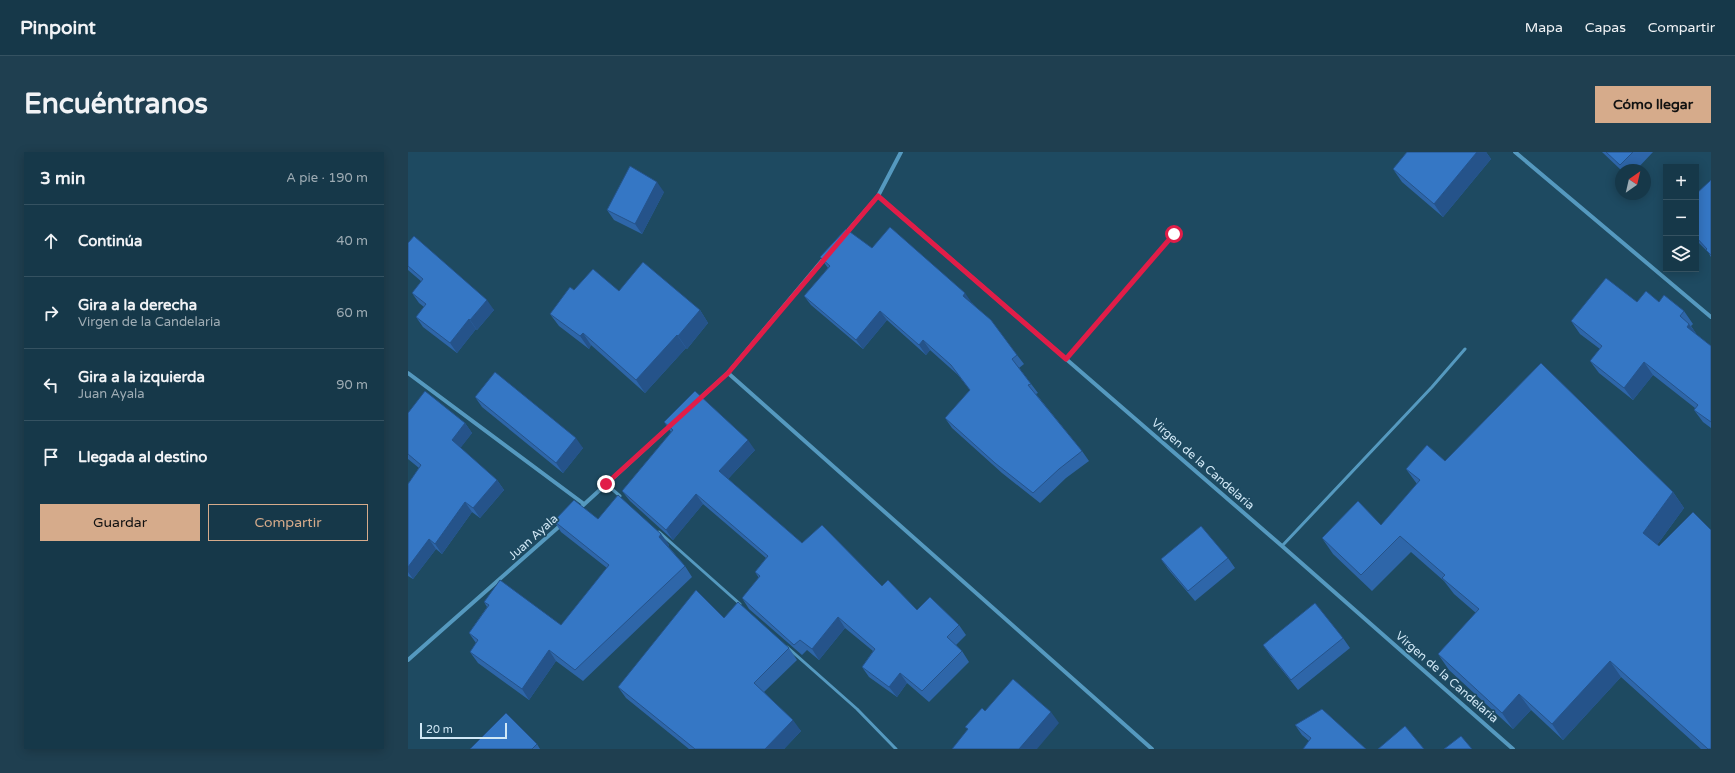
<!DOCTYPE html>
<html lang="es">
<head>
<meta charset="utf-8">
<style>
	body { margin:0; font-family:"Varela Round",sans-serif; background:#1f3f50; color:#f1f3f6 }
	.controls { position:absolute; right:12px; top:12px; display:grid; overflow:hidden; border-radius:0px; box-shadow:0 2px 10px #0003 }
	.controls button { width:36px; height:36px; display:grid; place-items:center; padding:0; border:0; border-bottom:1px solid #355261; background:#163849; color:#f1f3f6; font:20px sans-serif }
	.compass { position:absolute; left:1207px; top:12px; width:36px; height:36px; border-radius:50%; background:#163849; box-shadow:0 2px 10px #0003; rotate:34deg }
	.scale { position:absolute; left:12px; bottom:10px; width:87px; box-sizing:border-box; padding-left:4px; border:2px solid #d1e8f6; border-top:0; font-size:11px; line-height:14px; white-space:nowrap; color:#d1e8f6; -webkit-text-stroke:3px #1e4a61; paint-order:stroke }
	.stop { position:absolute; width:12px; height:12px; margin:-9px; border:3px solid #e11d48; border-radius:50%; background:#fff }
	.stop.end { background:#e11d48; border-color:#fff; box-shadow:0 1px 4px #0008 }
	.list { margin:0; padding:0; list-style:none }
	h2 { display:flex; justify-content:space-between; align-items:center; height:52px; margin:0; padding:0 16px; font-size:17px }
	h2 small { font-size:13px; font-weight:400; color:#9eacb4 }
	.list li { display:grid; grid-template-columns:26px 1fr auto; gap:12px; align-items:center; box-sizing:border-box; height:72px; padding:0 16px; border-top:1px solid #355261 }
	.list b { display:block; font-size:15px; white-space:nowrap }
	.list p { margin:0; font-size:13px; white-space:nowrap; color:#9eacb4 }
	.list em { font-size:13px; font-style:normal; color:#9eacb4 }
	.actions { display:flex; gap:8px; padding:12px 16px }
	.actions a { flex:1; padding:9px 0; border:1px solid #d6ab8b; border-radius:0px; text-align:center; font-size:14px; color:#d6ab8b }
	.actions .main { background:#d6ab8b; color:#111 }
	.icon { flex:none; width:22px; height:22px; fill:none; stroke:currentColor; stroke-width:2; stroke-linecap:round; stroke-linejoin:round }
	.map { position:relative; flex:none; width:1303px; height:597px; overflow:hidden; border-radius:0px }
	header { display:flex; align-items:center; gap:24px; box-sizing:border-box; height:56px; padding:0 20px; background:#163849; border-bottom:1px solid #355261 }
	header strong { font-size:19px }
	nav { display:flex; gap:22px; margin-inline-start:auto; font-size:14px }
	.intro { display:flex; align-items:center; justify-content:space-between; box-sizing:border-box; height:96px; padding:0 24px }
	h1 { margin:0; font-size:28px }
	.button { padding:10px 18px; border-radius:0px; background:#d6ab8b; color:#111; font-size:14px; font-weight:700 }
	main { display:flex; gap:24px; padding:0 24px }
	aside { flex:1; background:#163849; border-radius:0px; box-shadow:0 2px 10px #0003 }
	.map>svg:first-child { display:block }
</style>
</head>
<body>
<header>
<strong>Pinpoint</strong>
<nav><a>Mapa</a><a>Capas</a><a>Compartir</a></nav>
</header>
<div class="intro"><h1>Encuéntranos</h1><a class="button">Cómo llegar</a></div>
<main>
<aside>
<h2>3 min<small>A pie · 190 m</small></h2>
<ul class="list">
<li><svg class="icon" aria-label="ahead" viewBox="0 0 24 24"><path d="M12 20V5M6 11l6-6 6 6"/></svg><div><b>Continúa</b></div><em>40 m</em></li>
<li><svg class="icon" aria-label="right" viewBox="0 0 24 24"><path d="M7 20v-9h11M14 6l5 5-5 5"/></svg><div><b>Gira a la derecha</b><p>Virgen de la Candelaria</p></div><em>60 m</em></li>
<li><svg class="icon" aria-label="left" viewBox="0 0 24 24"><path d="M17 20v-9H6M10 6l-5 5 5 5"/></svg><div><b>Gira a la izquierda</b><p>Juan Ayala</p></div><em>90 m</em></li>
<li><svg class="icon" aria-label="arrive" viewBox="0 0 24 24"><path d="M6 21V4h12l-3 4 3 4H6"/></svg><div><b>Llegada al destino</b></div></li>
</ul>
<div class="actions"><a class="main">Guardar</a><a>Compartir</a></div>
</aside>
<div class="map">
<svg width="1303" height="597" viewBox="0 0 1303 597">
	<rect width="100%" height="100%" fill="#1e4a61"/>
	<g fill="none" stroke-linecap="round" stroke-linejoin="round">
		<path stroke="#5599bf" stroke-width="3" d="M 658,207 L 766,82
			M 198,332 L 212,344
			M 251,380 L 332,452
			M 874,394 L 1024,235 L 1057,197
			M 379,495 L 449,557 L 488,597"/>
		<path stroke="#5599bf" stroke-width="4" d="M 1107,0 L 1303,165
			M 470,44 L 874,394 L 1105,597
			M 437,82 L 470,44 L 493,0
			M 0,221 L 176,352
			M 320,221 L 744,597
			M 290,248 L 320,221 L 417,105
			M 171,357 L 263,273
			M 0,508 L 154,372"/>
	</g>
	<path fill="#2e66a9" d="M 998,0 L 1078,0 L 1083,7 L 1035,65 L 994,30 L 985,17 L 999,0 Z
		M 1194,0 L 1245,0 L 1228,18 L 1213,18 Z
		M 1303,28 L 1303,105 L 1300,100 L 1288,88 L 1288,42 Z
		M 256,40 L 234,82 L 206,68 L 199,58 Z
		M 0,91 L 86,158 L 69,178 L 68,177 L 49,201 L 15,175 L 8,165 L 16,155 L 11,151 L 4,141 L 14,130 L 0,118 Z
		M 464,96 L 564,151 L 609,203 L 616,212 L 611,216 L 630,241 L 628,242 L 674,299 L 681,309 L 658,326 L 632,351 L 594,321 L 544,276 L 537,266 L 562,238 L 550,223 L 522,198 L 518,203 L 479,168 L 455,197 L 403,153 L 396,144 L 420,116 L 412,105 Z
		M 166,138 L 211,139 L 292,158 L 300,171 L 279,197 L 278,196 L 237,241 L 183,193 L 181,197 L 151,174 L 142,162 Z
		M 1229,150 L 1251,150 L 1276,159 L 1285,172 L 1283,174 L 1289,183 L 1303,194 L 1303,276 L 1295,270 L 1286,258 L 1287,256 L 1245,223 L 1225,248 L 1191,221 L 1182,209 L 1192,197 L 1172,182 L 1163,169 Z
		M 67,245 L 175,296 L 155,321 L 74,255 Z
		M 0,261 L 57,271 L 64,281 L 52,296 L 89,328 L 96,338 L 72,366 L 64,360 L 34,402 L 28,397 L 5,427 L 0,424 L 0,332 L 11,316 L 0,307 Z
		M 256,270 L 347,298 L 320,327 L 394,391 L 474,434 L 509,458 L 551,473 L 558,483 L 548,493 L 554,499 L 561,510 L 521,550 L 499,531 L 489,545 L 461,525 L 454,515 L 465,499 L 437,476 L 411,508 L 399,498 L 394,503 L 341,457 L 334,446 L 351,426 L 347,420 L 358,406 L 295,352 L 265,388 L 222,349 L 214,339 L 263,280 Z
		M 1037,309 L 1265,340 L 1276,356 L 1249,393 L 1303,597 L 1293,597 L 1213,525 L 1155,588 L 1123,558 L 1105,577 L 1041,518 L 1030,502 L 1068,461 L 1046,442 L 1036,429 L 1003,400 L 964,439 L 925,402 L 914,386 L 973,373 L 1009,332 L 998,317 Z
		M 190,367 L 253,382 L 261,393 L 260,394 L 277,414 L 284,425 L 175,529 L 148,509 L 121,548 L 70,511 L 62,500 L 68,491 L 61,481 L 79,455 L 76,450 L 153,473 L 199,416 L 153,380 L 146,369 Z
		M 820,406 L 827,416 L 787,449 L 760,417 L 753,407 Z
		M 316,466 L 381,496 L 389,508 L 356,540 L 393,579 L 376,597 L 281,597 L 218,546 L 210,535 Z
		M 935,486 L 942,496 L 890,538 L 862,503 L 855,493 Z
		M 887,573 L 958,597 L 901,589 L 894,583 Z
		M 129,592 L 132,597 L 62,597 Z"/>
	<path fill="#25538a" d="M 1069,0 L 1078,0 L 1083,7 L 1035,65 L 1026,52 Z
		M 249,30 L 256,40 L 234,82 L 227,72 Z
		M 557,141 L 564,151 L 555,144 Z
		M 79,148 L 86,158 L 69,178 L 62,168 Z
		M 292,158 L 300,171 L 279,197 L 270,184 Z
		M 472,159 L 479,168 L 455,197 L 448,188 Z
		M 61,167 L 68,177 L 49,201 L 42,191 Z
		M 1281,172 L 1290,184 L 1279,175 Z
		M 175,181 L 183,193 L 181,197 L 172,184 Z
		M 269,183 L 278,196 L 237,241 L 228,228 Z
		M 515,188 L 522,198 L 518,203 L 511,193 Z
		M 1236,210 L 1245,223 L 1225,248 L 1216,236 Z
		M 57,271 L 64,281 L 51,298 L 44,288 Z
		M 168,286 L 175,296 L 155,321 L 148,311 Z
		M 340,288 L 347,298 L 318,329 L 311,319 Z
		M 89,328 L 96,338 L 72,366 L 65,356 Z
		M 1265,340 L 1276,356 L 1246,397 L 1235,381 Z
		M 288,342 L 295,352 L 265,388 L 258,378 Z
		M 57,350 L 64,360 L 34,402 L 27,392 Z
		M 253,382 L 261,393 L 258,396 L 251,385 Z
		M 21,387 L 28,397 L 5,427 L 0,420 L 0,415 Z
		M 430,465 L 437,476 L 411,508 L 404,497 Z
		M 141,498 L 148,509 L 121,548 L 114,537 Z
		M 1202,509 L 1213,525 L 1155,588 L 1144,572 Z
		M 492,521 L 499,531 L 489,545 L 481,535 Z
		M 1111,542 L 1123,558 L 1105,577 L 1094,561 Z
		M 643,560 L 651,571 L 629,597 L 611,597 Z
		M 385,568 L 393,579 L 376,597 L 357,597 Z"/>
	<path fill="#3577c5" stroke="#25538a" d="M 999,0 L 1069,0 L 1026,52 L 985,17 Z
		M 1198,0 L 1225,0 L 1212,13 Z
		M 222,14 L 249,30 L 227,72 L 199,58 Z
		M 1303,28 L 1303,103 L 1298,98 L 1299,97 L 1288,85 L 1288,42 Z
		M 482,75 L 557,141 L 555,144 L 583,168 L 609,203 L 604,207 L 623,232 L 620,233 L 674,299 L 651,317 L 625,341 L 587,311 L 537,266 L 562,238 L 543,213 L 515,188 L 511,193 L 472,159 L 448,188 L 396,144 L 422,114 L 412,105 L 438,77 L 464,96 Z
		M 6,84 L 79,148 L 62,168 L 61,167 L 42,191 L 8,165 L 18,152 L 4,141 L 15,127 L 0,114 L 0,91 Z
		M 235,110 L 292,158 L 270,184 L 269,183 L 228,228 L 175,181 L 172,184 L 142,162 L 162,135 L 166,138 L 185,117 L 211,139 Z
		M 1198,126 L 1229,150 L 1238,139 L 1251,150 L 1256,143 L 1276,159 L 1272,164 L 1281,172 L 1279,175 L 1303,194 L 1303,270 L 1286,258 L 1290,253 L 1236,210 L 1216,236 L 1182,209 L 1194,194 L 1163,169 Z
		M 1133,211 L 1265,340 L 1235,381 L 1251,394 L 1285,360 L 1303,378 L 1303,597 L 1300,597 L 1202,509 L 1144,572 L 1111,542 L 1094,561 L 1030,502 L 1071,457 L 1034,426 L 1037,423 L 992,384 L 953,423 L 914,386 L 950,349 L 973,373 L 1012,328 L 998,317 L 1019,293 L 1037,309 Z
		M 87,220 L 168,286 L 148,311 L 67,245 Z
		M 17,239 L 57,271 L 44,288 L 89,328 L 65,356 L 57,350 L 27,392 L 21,387 L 0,415 L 0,332 L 13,313 L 0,302 L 0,261 Z
		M 287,239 L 340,288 L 311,319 L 394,391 L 414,373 L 474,434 L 480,428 L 509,458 L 522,445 L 551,473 L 539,485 L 554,499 L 514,539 L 492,521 L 481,535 L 454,515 L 467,497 L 430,465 L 404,497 L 392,488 L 386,493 L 334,446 L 352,424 L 347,420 L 360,404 L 288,342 L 258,378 L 214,339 L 265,278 L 256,270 Z
		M 210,343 L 253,382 L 251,385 L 277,414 L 167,518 L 141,498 L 114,537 L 62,500 L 70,488 L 61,481 L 81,453 L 76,450 L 92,428 L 153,473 L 201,413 L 146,369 L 166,348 L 190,367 Z
		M 793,374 L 820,406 L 780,439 L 753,407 Z
		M 288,438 L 316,466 L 330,450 L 381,496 L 346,531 L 385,568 L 357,597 L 287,597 L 210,535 Z
		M 907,451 L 935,486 L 883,528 L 855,493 Z
		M 605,527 L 643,560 L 611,597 L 544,597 L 560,577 L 557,575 L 574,556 L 577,559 Z
		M 914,557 L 958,597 L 895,597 L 903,586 L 887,573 Z
		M 98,561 L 129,592 L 124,597 L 62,597 Z
		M 997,574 L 1016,597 L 970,597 Z
		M 1053,584 L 1064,597 L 1036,597 Z"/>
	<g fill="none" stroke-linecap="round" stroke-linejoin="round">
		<path stroke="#e11d48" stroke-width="5" d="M 198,332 L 320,221 L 470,44 L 658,207 L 766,82"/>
	</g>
	<g text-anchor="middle" stroke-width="3.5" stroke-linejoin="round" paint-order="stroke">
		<g font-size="12" fill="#d1e8f6" stroke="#1e4a61">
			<text transform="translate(795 312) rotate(41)" y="4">Virgen de la Candelaria</text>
			<text transform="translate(125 385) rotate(-42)" y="4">Juan Ayala</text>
			<text transform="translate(1039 525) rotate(41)" y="4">Virgen de la Candelaria</text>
		</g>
	</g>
</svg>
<div class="controls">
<button>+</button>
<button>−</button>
<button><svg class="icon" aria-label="layers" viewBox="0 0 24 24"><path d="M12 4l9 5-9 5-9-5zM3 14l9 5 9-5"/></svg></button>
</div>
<svg class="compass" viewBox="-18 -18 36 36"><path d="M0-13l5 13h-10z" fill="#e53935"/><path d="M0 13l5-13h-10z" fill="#9eacb4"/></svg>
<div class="scale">20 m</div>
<div class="stop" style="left:766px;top:82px"></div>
<div class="stop end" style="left:198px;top:332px"></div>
</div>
</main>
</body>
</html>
